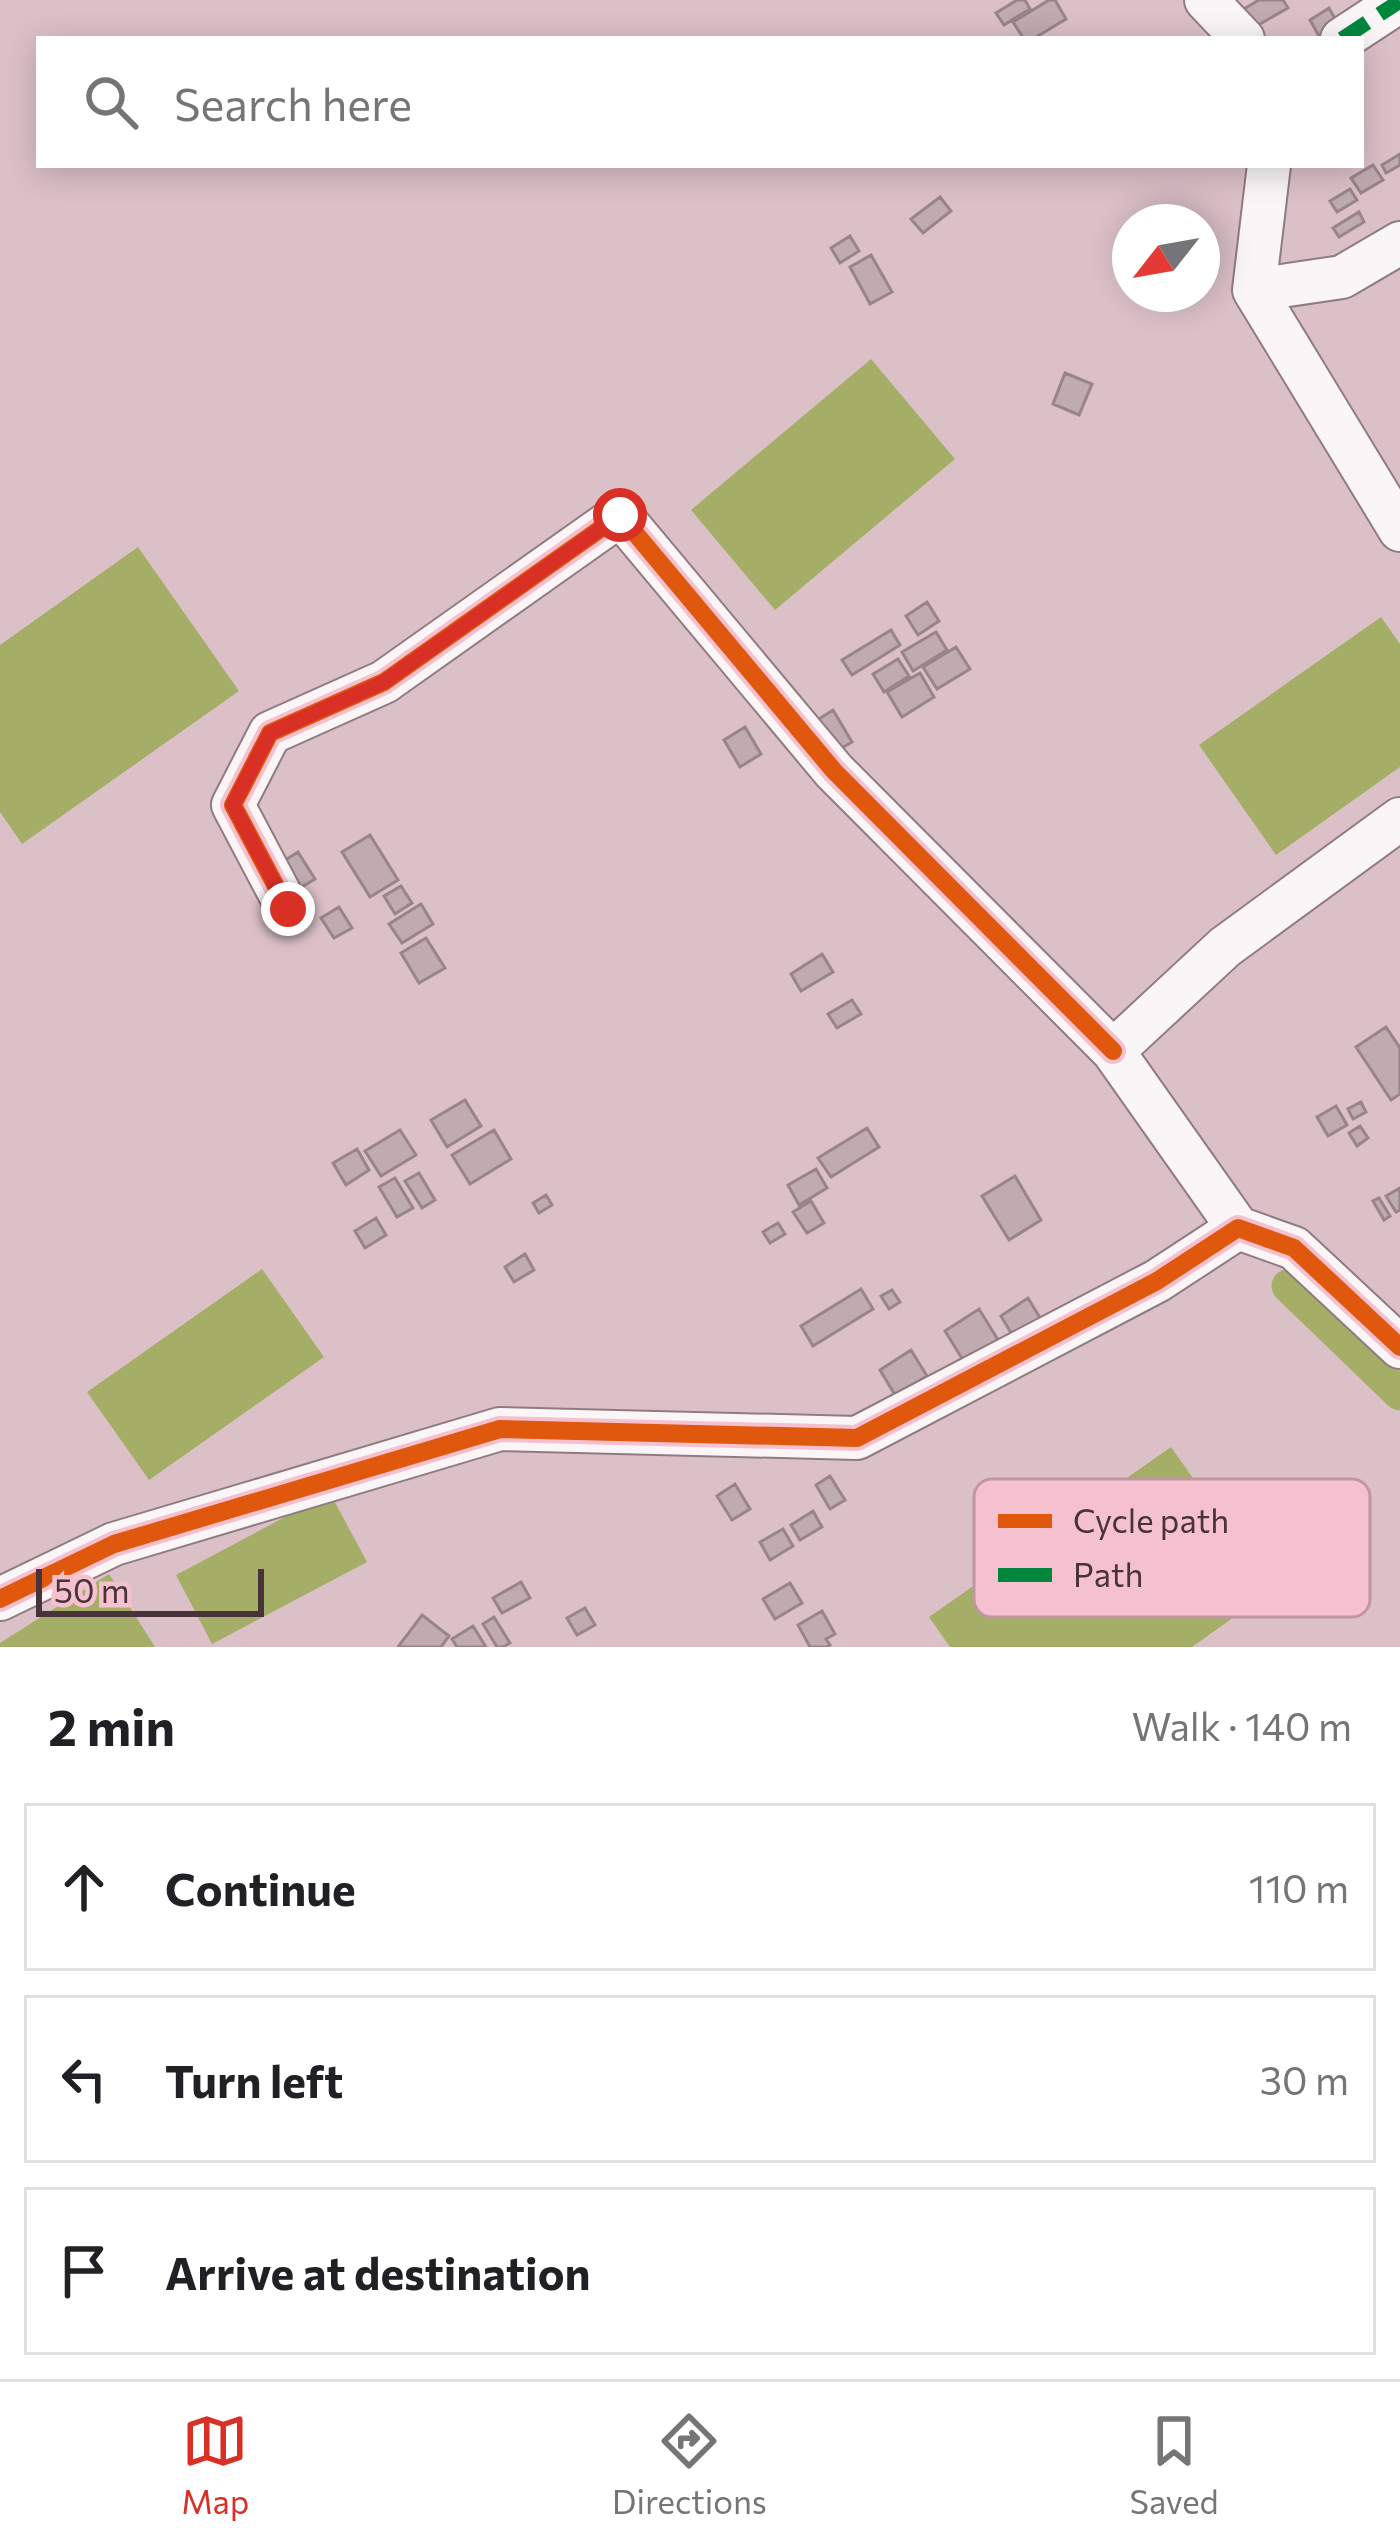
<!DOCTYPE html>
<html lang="en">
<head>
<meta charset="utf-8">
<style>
	body { margin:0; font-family:Commissioner,sans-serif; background:#f2f2f2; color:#202124 }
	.compass { position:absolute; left:1112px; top:204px; width:108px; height:108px; border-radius:50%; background:#fff; box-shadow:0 6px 30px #0003; rotate:239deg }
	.scale { position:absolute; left:36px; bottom:30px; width:228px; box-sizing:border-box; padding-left:12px; border:6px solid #473339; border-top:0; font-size:33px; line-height:42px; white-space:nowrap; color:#473339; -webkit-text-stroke:9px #f5c1cf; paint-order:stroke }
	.stop { position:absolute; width:36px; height:36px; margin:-27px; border:9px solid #d93025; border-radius:50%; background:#fff }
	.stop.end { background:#d93025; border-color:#fff; box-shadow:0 3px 12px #0008 }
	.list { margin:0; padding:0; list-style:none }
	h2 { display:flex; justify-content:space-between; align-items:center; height:156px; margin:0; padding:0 48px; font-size:51px }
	h2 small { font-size:39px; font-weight:400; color:#757577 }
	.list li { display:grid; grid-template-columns:78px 1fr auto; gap:36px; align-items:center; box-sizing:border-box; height:168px; margin:0 24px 24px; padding:0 24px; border:3px solid #e0e0e0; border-radius:0px }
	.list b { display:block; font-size:45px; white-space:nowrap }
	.list em { font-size:39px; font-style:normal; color:#757577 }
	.icon { flex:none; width:66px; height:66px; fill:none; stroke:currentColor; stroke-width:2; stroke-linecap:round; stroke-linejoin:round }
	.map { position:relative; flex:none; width:1400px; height:1647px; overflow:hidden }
	.search { position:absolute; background:#fff; box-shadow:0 6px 30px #0003; left:36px; right:36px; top:36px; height:132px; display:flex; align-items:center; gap:30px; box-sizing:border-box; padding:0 42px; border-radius:0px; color:#757577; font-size:45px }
	.sheet { height:732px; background:#fff }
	nav { display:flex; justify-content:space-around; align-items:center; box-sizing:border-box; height:168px; border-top:3px solid #e0e0e0; background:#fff; font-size:33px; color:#757577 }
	nav a { display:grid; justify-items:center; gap:6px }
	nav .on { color:#d93025 }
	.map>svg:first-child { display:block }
</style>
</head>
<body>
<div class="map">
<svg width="1400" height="1647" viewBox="0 0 1400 1647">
	<rect width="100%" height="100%" fill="#dcc0c8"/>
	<path fill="#a5ae67" d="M 871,359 L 955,459 L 775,610 L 691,510 Z
		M 138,547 L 239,691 L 22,844 L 0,812 L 0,645 Z
		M 1381,617 L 1400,644 L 1400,767 L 1276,855 L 1199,745 Z
		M 262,1269 L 324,1357 L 149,1480 L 87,1392 Z
		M 1171,1447 L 1272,1590 L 1192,1647 L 950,1647 L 929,1617 Z
		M 330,1493 L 367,1562 L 212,1644 L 176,1575 Z
		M 109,1574 L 155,1647 L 0,1647 L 0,1643 Z"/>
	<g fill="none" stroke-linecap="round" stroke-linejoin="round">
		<path stroke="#a5ae67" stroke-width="33" d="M 1288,1286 L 1400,1394"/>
	</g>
	<path fill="#c0abb1" stroke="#99848a" stroke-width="3" d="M 1017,0 L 1025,0 L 1030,9 L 1004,25 L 996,13 Z
		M 1049,0 L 1055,0 L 1066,19 L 1033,39 L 1024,39 L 1013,22 Z
		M 1259,0 L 1283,0 L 1288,8 L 1253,28 L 1242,10 Z
		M 1329,8 L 1339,26 L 1320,38 L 1310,20 Z
		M 1400,154 L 1400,165 L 1386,173 L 1382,165 Z
		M 1373,165 L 1383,180 L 1361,193 L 1351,178 Z
		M 1350,189 L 1357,200 L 1337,212 L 1330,201 Z
		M 940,197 L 951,211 L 923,233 L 911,219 Z
		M 1359,212 L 1364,222 L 1339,237 L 1333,228 Z
		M 850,236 L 859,251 L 840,263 L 831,248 Z
		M 871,255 L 892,292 L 870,304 L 850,267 Z
		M 1065,373 L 1092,384 L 1079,415 L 1053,404 Z
		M 927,602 L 939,621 L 918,635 L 906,616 Z
		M 891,630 L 900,645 L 852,675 L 842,660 Z
		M 936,632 L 947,650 L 913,671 L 902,652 Z
		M 956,647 L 970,669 L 937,689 L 923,667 Z
		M 898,659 L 909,676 L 884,692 L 873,674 Z
		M 920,673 L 934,697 L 902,717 L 887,692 Z
		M 833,710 L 852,742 L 835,752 L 816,721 Z
		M 745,727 L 761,754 L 740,767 L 724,740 Z
		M 370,835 L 398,880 L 370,897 L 342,852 Z
		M 298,852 L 315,879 L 295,891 L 279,864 Z
		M 401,886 L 412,903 L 395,914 L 384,896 Z
		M 421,904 L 433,924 L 402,943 L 389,924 Z
		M 339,907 L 352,928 L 334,938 L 321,918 Z
		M 426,938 L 445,968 L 419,983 L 401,953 Z
		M 822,954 L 833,972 L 801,991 L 791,974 Z
		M 852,1000 L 861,1014 L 837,1028 L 828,1014 Z
		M 1386,1027 L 1400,1048 L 1400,1094 L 1391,1100 L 1356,1047 Z
		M 465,1100 L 481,1126 L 447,1147 L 431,1120 Z
		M 1361,1102 L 1366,1112 L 1353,1119 L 1348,1109 Z
		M 1336,1106 L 1347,1125 L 1328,1136 L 1317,1117 Z
		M 1360,1126 L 1368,1138 L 1357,1146 L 1349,1133 Z
		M 867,1128 L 879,1147 L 831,1177 L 818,1158 Z
		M 400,1130 L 416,1155 L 381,1176 L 365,1151 Z
		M 494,1130 L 511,1159 L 470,1184 L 452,1155 Z
		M 357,1149 L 369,1170 L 346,1185 L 333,1163 Z
		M 816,1169 L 827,1188 L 799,1205 L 788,1185 Z
		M 419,1173 L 435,1200 L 422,1208 L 405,1181 Z
		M 1015,1176 L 1041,1220 L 1009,1240 L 982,1196 Z
		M 395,1178 L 413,1208 L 397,1217 L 379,1187 Z
		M 1400,1188 L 1400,1210 L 1396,1212 L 1386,1196 Z
		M 546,1195 L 552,1205 L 539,1213 L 533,1203 Z
		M 1379,1198 L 1390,1216 L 1384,1220 L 1373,1201 Z
		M 811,1201 L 824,1223 L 807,1233 L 793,1212 Z
		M 376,1218 L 386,1235 L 365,1248 L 355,1231 Z
		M 778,1223 L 785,1234 L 770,1243 L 763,1232 Z
		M 525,1254 L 534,1270 L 514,1282 L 505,1267 Z
		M 861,1289 L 873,1309 L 813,1346 L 801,1326 Z
		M 892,1290 L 900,1302 L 889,1309 L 881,1296 Z
		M 1028,1298 L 1042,1321 L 1014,1338 L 1001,1316 Z
		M 979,1309 L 1000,1343 L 966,1365 L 945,1331 Z
		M 911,1350 L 927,1376 L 895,1395 L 880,1370 Z
		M 830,1476 L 845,1500 L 830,1509 L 816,1485 Z
		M 735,1484 L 750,1509 L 732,1520 L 717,1496 Z
		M 813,1511 L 822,1527 L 800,1540 L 791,1525 Z
		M 783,1529 L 793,1546 L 770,1560 L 760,1542 Z
		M 521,1582 L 530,1598 L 502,1613 L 493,1598 Z
		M 790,1583 L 802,1603 L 775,1619 L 763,1599 Z
		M 585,1608 L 595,1625 L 577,1635 L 567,1618 Z
		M 822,1611 L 835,1634 L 826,1639 L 830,1645 L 827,1647 L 810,1647 L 798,1625 Z
		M 422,1615 L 449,1636 L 441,1647 L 398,1647 Z
		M 494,1617 L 510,1643 L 503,1647 L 497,1647 L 483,1624 Z
		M 473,1626 L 486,1647 L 457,1647 L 452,1639 Z"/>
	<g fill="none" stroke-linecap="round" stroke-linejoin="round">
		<g stroke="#907b81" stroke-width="46">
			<path id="minor" d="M 1206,0 L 1243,39
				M 1342,39 L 1400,1
				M 1269,165 L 1254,290 L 1400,530
				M 1254,290 L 1342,277 L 1400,243
				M 288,909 L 233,805 L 270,733 L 384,682 L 620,515 L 834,771 L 1113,1051
				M 1238,1228 L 1113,1051 L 1225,947 L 1400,819
				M 0,1599 L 114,1544 L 500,1429 L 857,1438 L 1157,1281 L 1238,1228 L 1294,1248 L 1400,1347"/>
		</g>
		<use href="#minor" stroke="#faf6f7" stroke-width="42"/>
		<path stroke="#00873e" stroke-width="15" stroke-dasharray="30 15" stroke-linecap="butt" d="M 1342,39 L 1400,1"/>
		<g stroke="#f5c1cf" stroke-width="26">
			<path id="cycleway" d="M 288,909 L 233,805 L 270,733 L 384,682 L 620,515 L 834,771 L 1113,1051
				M 0,1599 L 114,1544 L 500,1429 L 857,1438 L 1157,1281 L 1238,1228 L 1294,1248 L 1400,1347"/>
		</g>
		<use href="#cycleway" stroke="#e0570e" stroke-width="18"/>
	</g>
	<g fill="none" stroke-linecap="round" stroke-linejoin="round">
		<path stroke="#d93025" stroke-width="15" d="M 288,909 L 233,805 L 270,733 L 384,682 L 620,515"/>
	</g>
	<rect x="974" y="1479" width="396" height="138" rx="18" fill="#f5c1cf" stroke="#c196a2" stroke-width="3"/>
	<rect x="998" y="1514" width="54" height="14" fill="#e0570e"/>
	<rect x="998" y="1568" width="54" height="14" fill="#00873e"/>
	<g font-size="33" fill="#473339">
		<text x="1073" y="1533">Cycle path</text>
		<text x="1073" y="1587">Path</text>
	</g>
</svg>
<svg class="compass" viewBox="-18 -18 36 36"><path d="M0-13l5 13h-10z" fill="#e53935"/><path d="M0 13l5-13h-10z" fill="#757577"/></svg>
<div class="scale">50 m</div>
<div class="stop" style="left:620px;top:515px"></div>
<div class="stop end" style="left:288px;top:909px"></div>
<div class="search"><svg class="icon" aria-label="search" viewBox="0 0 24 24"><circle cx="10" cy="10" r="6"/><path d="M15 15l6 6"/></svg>Search here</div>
</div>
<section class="sheet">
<h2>2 min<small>Walk · 140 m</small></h2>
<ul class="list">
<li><svg class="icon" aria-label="ahead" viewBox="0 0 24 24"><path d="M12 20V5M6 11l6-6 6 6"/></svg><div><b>Continue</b></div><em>110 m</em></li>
<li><svg class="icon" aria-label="left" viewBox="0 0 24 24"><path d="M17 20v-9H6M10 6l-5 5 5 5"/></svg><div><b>Turn left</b></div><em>30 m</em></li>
<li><svg class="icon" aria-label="arrive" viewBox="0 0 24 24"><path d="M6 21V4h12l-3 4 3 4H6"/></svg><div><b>Arrive at destination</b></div></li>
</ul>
</section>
<nav>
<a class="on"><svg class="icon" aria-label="map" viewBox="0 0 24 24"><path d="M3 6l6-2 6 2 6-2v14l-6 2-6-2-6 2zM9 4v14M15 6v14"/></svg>Map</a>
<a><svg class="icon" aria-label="directions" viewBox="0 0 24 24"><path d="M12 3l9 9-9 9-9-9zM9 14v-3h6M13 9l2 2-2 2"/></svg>Directions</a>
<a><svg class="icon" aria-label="saved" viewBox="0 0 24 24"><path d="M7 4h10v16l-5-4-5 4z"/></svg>Saved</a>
</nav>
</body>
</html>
